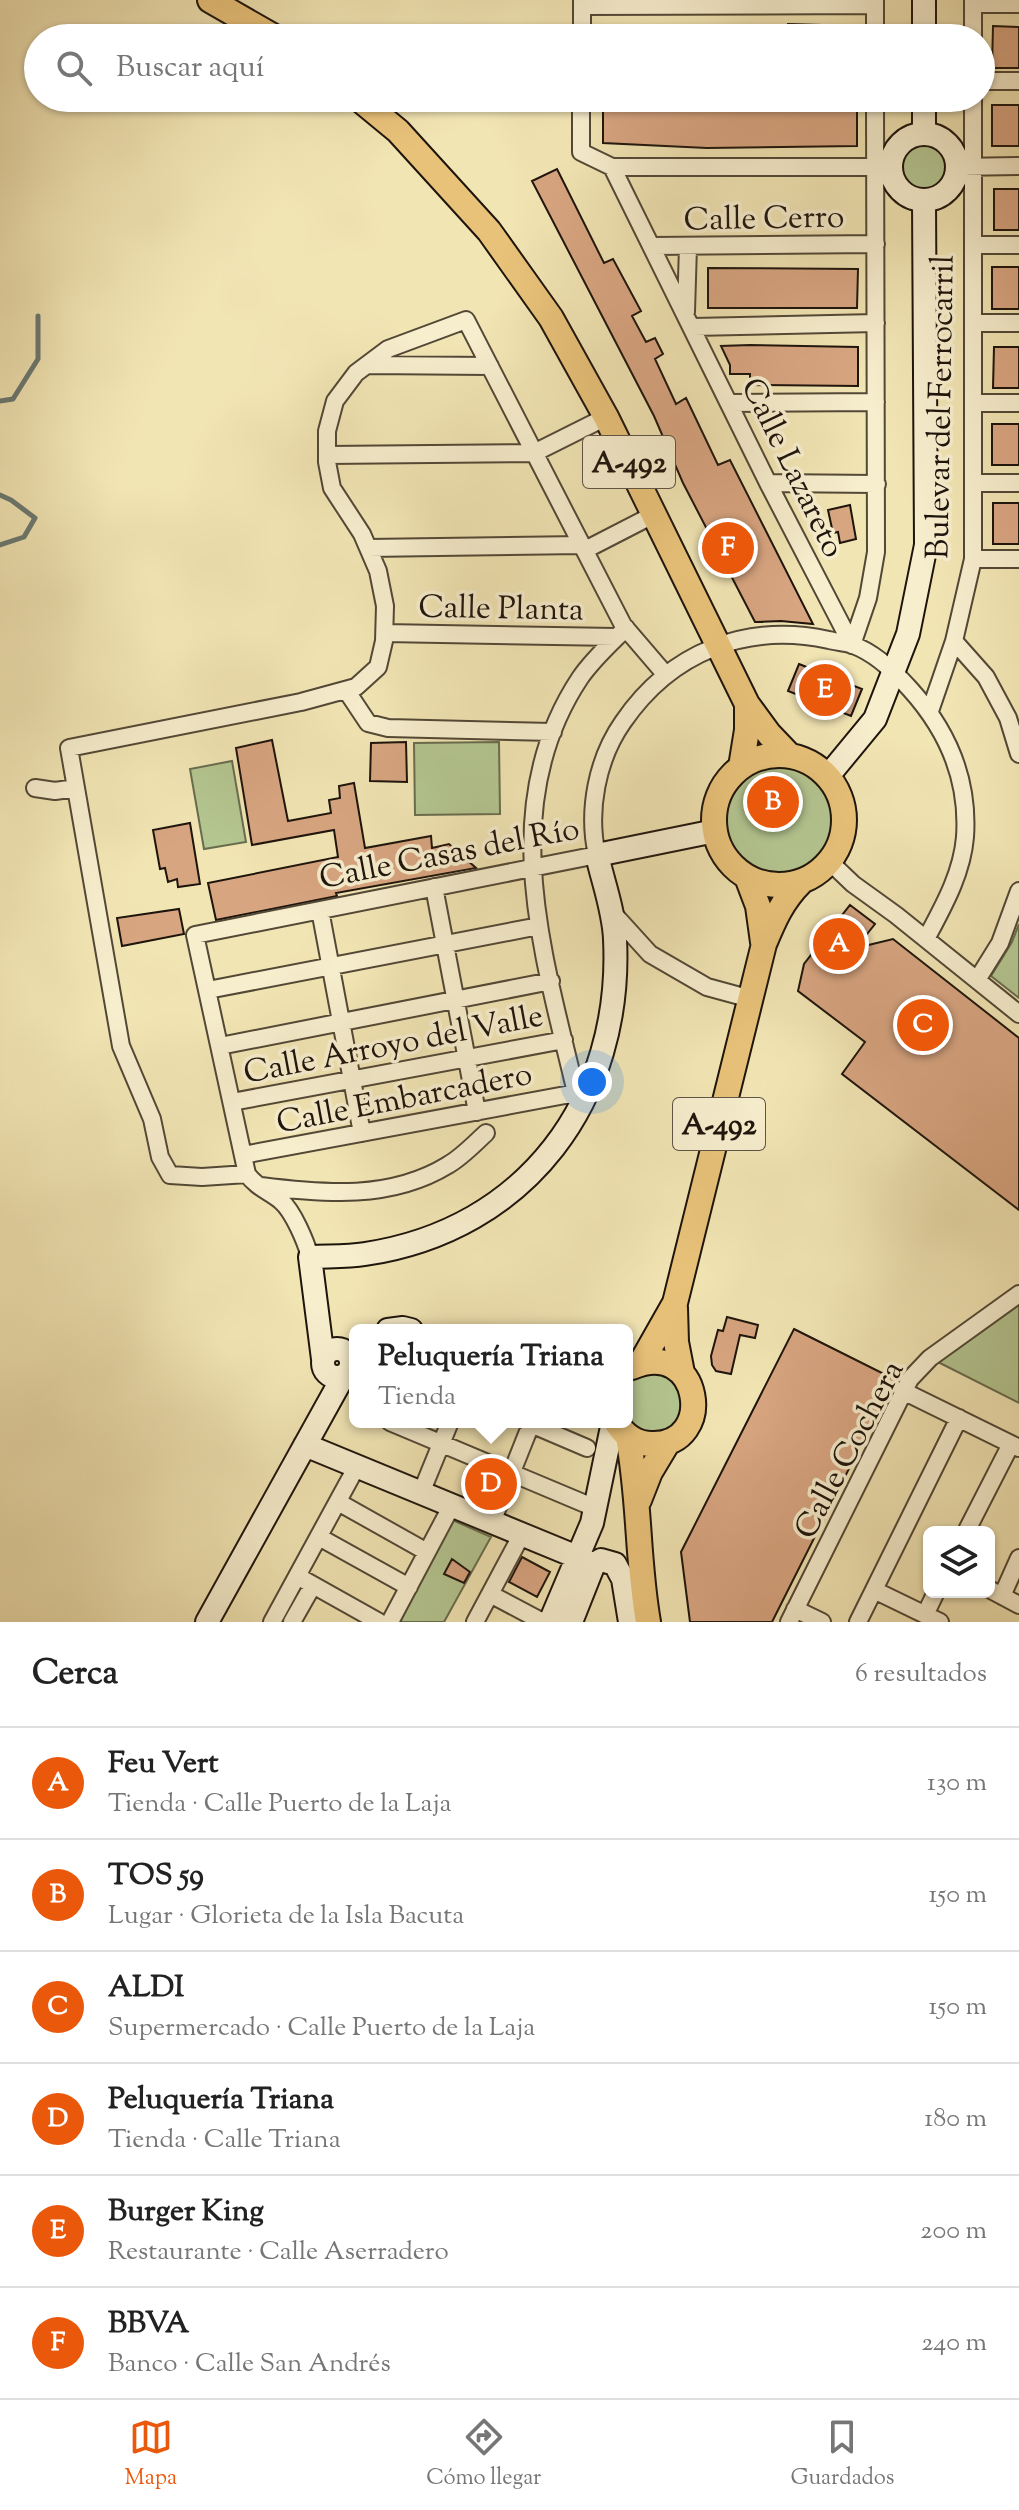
<!DOCTYPE html>
<html lang="es">
<head>
<meta charset="utf-8">
<style>
	body { margin:0; font-family:"Sorts Mill Goudy",serif; background:#f2f2f2; color:#222 }
	.controls { position:absolute; right:24px; bottom:24px; display:grid; overflow:hidden; border-radius:12px; box-shadow:0 2px 6px #0004 }
	.controls button { width:72px; height:72px; display:grid; place-items:center; padding:0; border:0; border-bottom:2px solid #e0e0e0; background:#fff; color:#222; font:40px sans-serif }
	.you { position:absolute; left:592px; top:1082px; width:28px; height:28px; margin:-20px; border:6px solid #fff; border-radius:50%; background:#1a73e8; box-shadow:0 0 0 12px #1a73e833 }
	.badge { display:grid; place-items:center; width:52px; height:52px; border-radius:50%; background:#ea580c; color:#fff; font-size:26px; font-weight:700 }
	.pin { position:absolute; translate:-50% -50%; border:4px solid #fff; box-shadow:0 2px 8px #0006 }
	.popup { position:absolute; left:349px; top:1324px; width:284px; height:104px; box-sizing:border-box; display:grid; place-content:center; border-radius:12px; background:#fff; filter:drop-shadow(0 2px 6px #0005); font-size:26px; white-space:nowrap; color:#767676 }
	.popup b { font-size:30px; color:#222 }
	.popup::after { content:''; position:absolute; left:50%; top:100%; margin-left:-16px; border:16px solid transparent; border-top-color:#fff }
	.list { margin:0; padding:0; list-style:none }
	h2 { display:flex; justify-content:space-between; align-items:center; height:104px; margin:0; padding:0 32px; font-size:34px }
	h2 small { font-size:26px; font-weight:400; color:#767676 }
	.list li { display:grid; grid-template-columns:52px 1fr auto; gap:24px; align-items:center; box-sizing:border-box; height:112px; padding:0 32px; border-top:2px solid #e0e0e0 }
	.list b { display:block; font-size:30px; white-space:nowrap }
	.list p { margin:0; font-size:26px; white-space:nowrap; color:#767676 }
	.list em { font-size:26px; font-style:normal; color:#767676 }
	.icon { flex:none; width:44px; height:44px; fill:none; stroke:currentColor; stroke-width:2; stroke-linecap:round; stroke-linejoin:round }
	.map { position:relative; flex:none; width:1019px; height:1622px; overflow:hidden }
	.search { position:absolute; background:#fff; box-shadow:0 2px 6px #0004; left:24px; right:24px; top:24px; height:88px; display:flex; align-items:center; gap:20px; box-sizing:border-box; padding:0 28px; border-radius:44px; color:#767676; font-size:30px }
	.sheet { height:776px; background:#fff }
	nav { display:flex; justify-content:space-around; align-items:center; box-sizing:border-box; height:112px; border-top:2px solid #e0e0e0; background:#fff; font-size:22px; color:#767676 }
	nav a { display:grid; justify-items:center; gap:4px }
	nav .on { color:#ea580c }
	.map>svg:first-child { display:block }
</style>
</head>
<body>
<div class="map">
<svg width="1019" height="1622" viewBox="0 0 1019 1622">
	<rect width="100%" height="100%" fill="#f2e5b4"/>
	<filter id="stains"><feTurbulence type="fractalNoise" baseFrequency=".0025" numOctaves="4"/><feColorMatrix values="0 0 0 0 .2 0 0 0 0 .09 0 0 0 0 .02 0 0 0 .5 -.17"/></filter>
	<radialGradient id="worn" r=".72"><stop offset=".6" stop-color="#630" stop-opacity="0"/><stop offset="1" stop-color="#630" stop-opacity=".3"/></radialGradient>
	<path fill="#b4c691" stroke="#686d4e" stroke-width="2" d="M895 167a29 29 0 1 1 58 0a29 29 0 1 1-58 0Z
		M 499,742 L 500,814 L 415,815 L 414,743 Z
		M 232,761 L 246,842 L 204,849 L 190,769 Z
		M726 820a53 53 0 1 1 106 0a53 53 0 1 1-106 0Z
		M 1019,924 L 1019,998 L 991,976 L 1012,942 Z
		M 1019,1294 L 1019,1403 L 930,1358 Z
		M 648,1371 L 670,1376 L 684,1398 C 678,1426 676,1428 648,1434 L 627,1422 L 627,1383 L 634,1376 Z
		M 450,1519 L 491,1537 L 444,1622 L 403,1622 L 396,1618 Z"/>
	<g fill="none" stroke-linecap="round" stroke-linejoin="round">
		<path stroke="#6a7972" stroke-width="5" d="M 0,401 L 13,399 L 38,359 L 38,316
			M 0,495 L 11,500 L 35,518 L 24,537 L 0,545"/>
	</g>
	<path fill="#d8a581" stroke="#1d140c" stroke-width="2" d="M 788,24 L 856,26 L 856,38 L 666,38 L 666,25 L 788,27 Z
		M 594,26 L 621,26 L 621,38 L 593,38 Z
		M 993,26 L 1019,27 L 1019,68 L 992,68 Z
		M 603,102 L 693,106 L 857,104 L 857,146 L 707,148 L 603,143 Z
		M 992,105 L 1019,105 L 1019,146 L 992,146 Z
		M 557,169 L 604,263 L 613,259 L 641,311 L 632,316 L 646,342 L 655,338 L 663,354 L 655,359 L 676,404 L 686,398 L 718,465 L 730,460 L 813,624 L 781,621 L 755,622 L 683,483 L 654,416 L 532,181 Z
		M 994,189 L 1019,189 L 1019,230 L 994,230 Z
		M 992,267 L 1019,267 L 1019,309 L 992,309 Z
		M 708,268 L 858,269 L 857,308 L 708,308 Z
		M 750,345 L 858,347 L 858,386 L 750,385 L 750,374 L 730,374 L 730,365 L 721,346 Z
		M 994,347 L 1019,347 L 1019,388 L 993,388 Z
		M 992,424 L 1019,424 L 1019,465 L 992,465 Z
		M 993,503 L 1019,503 L 1019,544 L 993,544 Z
		M 850,505 L 856,539 L 840,543 L 838,532 L 833,533 L 828,510 Z
		M 799,664 L 862,689 L 851,716 L 788,691 Z
		M 272,740 L 288,821 L 331,813 L 329,800 L 340,798 L 339,786 L 354,783 L 365,848 L 431,836 L 432,848 L 449,844 L 476,868 L 336,893 L 337,896 L 216,920 L 208,883 L 338,857 L 334,830 L 252,845 L 236,748 Z
		M 406,742 L 407,782 L 370,781 L 371,743 Z
		M 190,823 L 200,884 L 178,887 L 177,879 L 168,882 L 165,868 L 160,869 L 153,830 Z
		M 850,905 L 875,924 L 856,948 L 893,939 L 1019,1038 L 1019,1210 L 842,1074 L 865,1042 L 798,991 L 804,964 Z
		M 179,909 L 184,934 L 122,946 L 117,918 Z
		M 727,1317 L 758,1325 L 755,1338 L 740,1335 L 731,1374 L 716,1371 L 712,1365 L 711,1356 L 718,1330 L 723,1331 Z
		M 794,1329 L 894,1379 L 772,1622 L 690,1622 L 681,1552 Z
		M 486,1474 L 497,1479 L 487,1505 L 475,1500 Z
		M 522,1557 L 550,1572 L 537,1597 L 509,1582 Z
		M 452,1559 L 470,1572 L 464,1583 L 444,1574 Z"/>
	<g fill="none" stroke-linecap="round" stroke-linejoin="round">
		<g stroke="#524836" stroke-width="20">
			<path id="street" d="M 875,0 L 875,38
				M 973,0 L 973,38
				M 973,4 L 1019,4
				M 582,6 L 875,5
				M 582,38 L 582,0
				M 981,81 L 1019,81
				M 581,98 L 581,152 L 612,167 L 890,167
				M 612,167 L 768,483 L 852,645
				M 958,167 L 1019,166
				M 973,245 L 1019,245
				M 652,246 L 876,244
				M 686,312 L 688,246
				M 973,323 L 1019,323
				M 693,327 L 876,323
				M 367,365 L 490,366
				M 730,403 L 876,402
				M 973,403 L 1019,403
				M 327,455 L 534,453 L 606,417
				M 768,483 L 877,484
				M 973,483 L 1019,483
				M 368,548 L 582,545
				M 585,550 L 655,514
				M 973,559 L 1019,559
				M 385,633 L 616,637
				M 954,641 L 986,677 L 1008,718 L 1019,754
				M 852,645 L 868,598 L 876,552 L 875,98
				M 346,690 L 368,723 L 388,728 L 553,732
				M 930,711 L 954,641 L 973,559 L 973,98
				M 35,788 L 55,791 L 76,788
				M 830,862 L 853,884 L 896,915 L 1019,1014
				M 434,887 L 477,1112
				M 320,910 L 362,1133
				M 610,910 L 650,954 L 707,987 L 751,999
				M 977,980 L 1000,943 L 1019,891
				M 208,990 L 539,926
				M 220,1046 L 551,981
				M 232,1102 L 564,1040
				M 580,1110 C 548,967 491,812 580,678 C 593,659 610,644 626,628
				M 243,1155 L 576,1093
				M 247,1174 L 202,1177 L 170,1175 L 160,1157 L 152,1119 L 121,1046 L 69,748 L 301,702 L 356,687 L 378,667 L 384,641 L 385,606 L 378,571 L 362,534 L 332,488 L 327,462 L 327,431 L 335,401 L 356,373 L 388,349 L 466,320 L 623,625 L 665,674
				M 261,1186 C 324,1194 391,1200 448,1165 C 462,1157 474,1144 486,1133
				M 310,1257 C 306,1242 293,1211 281,1201 C 269,1191 257,1188 247,1174 L 195,935 L 597,855 C 587,811 597,759 623,722 C 671,652 746,622 829,640 C 836,642 845,642 853,645 C 875,653 894,671 910,689 C 948,731 969,779 965,837 C 962,874 943,907 926,939
				M 903,1391 L 1019,1448
				M 390,1422 L 595,1508
				M 526,1422 L 587,1448
				M 421,1493 L 450,1422
				M 338,1502 L 427,1552
				M 492,1522 L 531,1424
				M 966,1532 L 1011,1444
				M 319,1537 L 409,1587
				M 297,1576 L 379,1622
				M 989,1589 L 1019,1605
				M 874,1590 L 940,1622
				M 490,1594 L 543,1622
				M 1002,1596 L 1019,1558
				M 795,1609 L 822,1622
				M 925,1615 L 936,1592
				M 272,1622 L 357,1466
				M 292,1622 L 313,1585
				M 390,1622 L 452,1505
				M 475,1622 L 522,1534
				M 789,1622 L 910,1379 L 930,1358 L 1019,1294
				M 858,1622 L 959,1418"/>
		</g>
		<g stroke="#1d140c" stroke-width="26">
			<path id="secondary" d="M 924,0 L 924,38
				M891 167a33 33 0 1 1 66 0a33 33 0 1 1-66 0Z
				M 924,134 L 924,98
				M 828,776 L 875,719 L 908,634 L 926,545 L 924,201
				M 388,1330 L 403,1328 L 411,1330
				M323 1363a14 14 0 1 1 28 0a14 14 0 1 1-28 0Z
				M 323,1359 L 310,1257 C 328,1256 347,1257 365,1254 C 527,1230 623,1099 615,939 C 614,911 603,882 597,855 L 715,831
				M 305,1445 L 594,1564
				M 594,1564 L 601,1560 L 615,1564 L 623,1579 L 630,1622
				M 207,1622 L 344,1375
				M 550,1622 L 592,1523 L 613,1422
				M 571,1622 L 594,1564"/>
		</g>
		<g stroke="#1d140c" stroke-width="28">
			<path id="primary" d="M 210,0 L 276,38
				M 358,98 L 398,131 L 489,231 L 551,318 L 606,417 L 747,704 L 769,734 L 789,755
				M714 820a65 65 0 1 1 130 0a65 65 0 1 1-130 0Z
				M 741,767 L 747,730 L 747,704
				M 747,877 L 758,906 L 763,942
				M 675,1308 L 676,1342 L 682,1373
				M 641,1363 L 675,1303 L 764,944 C 774,920 782,901 801,882
				M 616,1422 C 624,1435 636,1444 652,1444 C 717,1446 701,1337 632,1367
				M 628,1437 C 640,1498 637,1560 648,1622
				M 639,1500 L 650,1472 L 668,1442"/>
		</g>
		<use href="#street" stroke="#f7eece" stroke-width="16"/>
		<use href="#secondary" stroke="#f7eece" stroke-width="22"/>
		<use href="#primary" stroke="#e9c27a" stroke-width="24"/>
	</g>
	<g text-anchor="middle" stroke-width="7" stroke-linejoin="round" paint-order="stroke">
		<g fill="#f7eece" stroke="#5e5546" stroke-width="2">
			<rect x="583" y="436" width="92" height="52" rx="6"/>
			<rect x="673" y="1098" width="92" height="52" rx="6"/>
		</g>
		<g font-size="30" font-weight="bold" fill="#1d140c">
			<text x="629" y="472">A-492</text>
			<text x="719" y="1134">A-492</text>
		</g>
		<g font-size="32" fill="#1d140c" stroke="#f7eece">
			<text transform="translate(764 217) rotate(-1)" y="11">Calle Cerro</text>
			<text transform="translate(939 407) rotate(-89)" y="11">Bulevar del Ferrocarril</text>
			<text transform="translate(794 467) rotate(64)" y="11">Calle Lazareto</text>
			<text transform="translate(501 607) rotate(1)" y="11">Calle Planta</text>
			<text transform="translate(449 852) rotate(-11)" y="11">Calle Casas del Río</text>
			<text transform="translate(393 1043) rotate(-11)" y="11">Calle Arroyo del Valle</text>
			<text transform="translate(404 1097) rotate(-11)" y="11">Calle Embarcadero</text>
			<text transform="translate(848 1449) rotate(-62)" y="11">Calle Cochera</text>
		</g>
	</g>
	<rect width="100%" height="100%" filter="url(#stains)"/>
	<rect width="100%" height="100%" fill="url(#worn)"/>
</svg>
<div class="controls">
<button><svg class="icon" aria-label="layers" viewBox="0 0 24 24"><path d="M12 4l9 5-9 5-9-5zM3 14l9 5 9-5"/></svg></button>
</div>
<div class="you"></div>
<div class="pin badge" style="left:839px;top:944px">A</div>
<div class="pin badge" style="left:773px;top:802px">B</div>
<div class="pin badge" style="left:923px;top:1025px">C</div>
<div class="pin badge" style="left:491px;top:1484px">D</div>
<div class="popup"><b>Peluquería Triana</b>Tienda</div>
<div class="pin badge" style="left:825px;top:690px">E</div>
<div class="pin badge" style="left:728px;top:548px">F</div>
<div class="search"><svg class="icon" aria-label="search" viewBox="0 0 24 24"><circle cx="10" cy="10" r="6"/><path d="M15 15l6 6"/></svg>Buscar aquí</div>
</div>
<section class="sheet">
<h2>Cerca<small>6 resultados</small></h2>
<ul class="list">
<li><span class="badge">A</span><div><b>Feu Vert</b><p>Tienda · Calle Puerto de la Laja</p></div><em>130 m</em></li>
<li><span class="badge">B</span><div><b>TOS 59</b><p>Lugar · Glorieta de la Isla Bacuta</p></div><em>150 m</em></li>
<li><span class="badge">C</span><div><b>ALDI</b><p>Supermercado · Calle Puerto de la Laja</p></div><em>150 m</em></li>
<li><span class="badge">D</span><div><b>Peluquería Triana</b><p>Tienda · Calle Triana</p></div><em>180 m</em></li>
<li><span class="badge">E</span><div><b>Burger King</b><p>Restaurante · Calle Aserradero</p></div><em>200 m</em></li>
<li><span class="badge">F</span><div><b>BBVA</b><p>Banco · Calle San Andrés</p></div><em>240 m</em></li>
</ul>
</section>
<nav>
<a class="on"><svg class="icon" aria-label="map" viewBox="0 0 24 24"><path d="M3 6l6-2 6 2 6-2v14l-6 2-6-2-6 2zM9 4v14M15 6v14"/></svg>Mapa</a>
<a><svg class="icon" aria-label="directions" viewBox="0 0 24 24"><path d="M12 3l9 9-9 9-9-9zM9 14v-3h6M13 9l2 2-2 2"/></svg>Cómo llegar</a>
<a><svg class="icon" aria-label="saved" viewBox="0 0 24 24"><path d="M7 4h10v16l-5-4-5 4z"/></svg>Guardados</a>
</nav>
</body>
</html>
